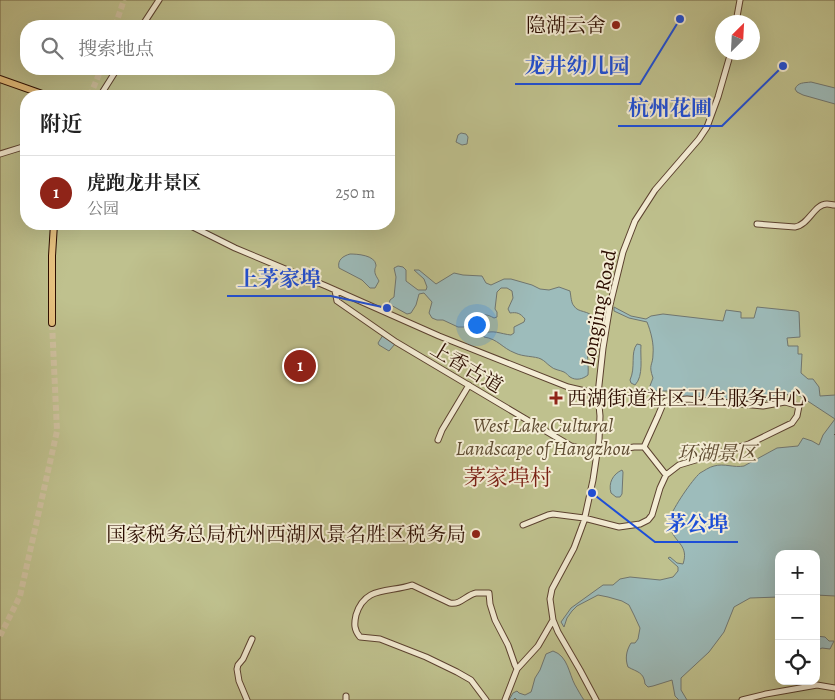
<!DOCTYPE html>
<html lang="zh">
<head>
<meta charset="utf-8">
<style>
	body { margin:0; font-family:Alegreya,"Noto Serif SC",serif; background:#f2f2f2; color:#222 }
	.controls { position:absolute; right:15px; bottom:15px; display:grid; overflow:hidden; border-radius:10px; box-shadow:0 5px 20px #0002 }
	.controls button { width:45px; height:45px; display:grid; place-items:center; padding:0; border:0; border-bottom:1px solid #e0e0e0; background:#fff; color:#222; font:25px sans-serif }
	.compass { position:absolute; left:715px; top:15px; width:45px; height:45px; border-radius:50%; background:#fff; box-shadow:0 5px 20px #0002; rotate:24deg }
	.you { position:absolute; left:476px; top:324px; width:18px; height:18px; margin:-12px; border:4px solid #fff; border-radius:50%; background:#1a73e8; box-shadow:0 0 0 8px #1a73e833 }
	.badge { display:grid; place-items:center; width:32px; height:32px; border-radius:50%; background:#8f2418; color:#fff; font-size:16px; font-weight:700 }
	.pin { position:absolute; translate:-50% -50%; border:2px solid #fff; box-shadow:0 1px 5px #0006 }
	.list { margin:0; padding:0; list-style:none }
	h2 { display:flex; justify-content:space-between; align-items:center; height:65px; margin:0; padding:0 20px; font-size:21px }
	h2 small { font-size:16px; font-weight:400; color:#767676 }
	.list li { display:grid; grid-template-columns:32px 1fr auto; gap:15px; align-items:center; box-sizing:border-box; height:75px; padding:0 20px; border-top:1px solid #e0e0e0 }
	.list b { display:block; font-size:19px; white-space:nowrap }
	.list p { margin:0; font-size:16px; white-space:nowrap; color:#767676 }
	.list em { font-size:16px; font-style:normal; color:#767676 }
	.icon { flex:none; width:28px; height:28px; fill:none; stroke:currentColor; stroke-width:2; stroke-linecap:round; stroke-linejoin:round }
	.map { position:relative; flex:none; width:835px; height:700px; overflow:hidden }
	.search { position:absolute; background:#fff; box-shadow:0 5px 20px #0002; left:20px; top:20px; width:375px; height:55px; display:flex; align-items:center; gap:12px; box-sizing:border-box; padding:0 18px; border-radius:20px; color:#767676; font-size:19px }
	.panel { position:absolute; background:#fff; box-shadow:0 5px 20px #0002; left:20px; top:90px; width:375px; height:140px; border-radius:20px }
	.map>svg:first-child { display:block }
</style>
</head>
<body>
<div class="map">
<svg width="835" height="700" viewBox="0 0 835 700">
	<rect width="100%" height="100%" fill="#eee3bf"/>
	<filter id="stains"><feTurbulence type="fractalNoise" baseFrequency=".004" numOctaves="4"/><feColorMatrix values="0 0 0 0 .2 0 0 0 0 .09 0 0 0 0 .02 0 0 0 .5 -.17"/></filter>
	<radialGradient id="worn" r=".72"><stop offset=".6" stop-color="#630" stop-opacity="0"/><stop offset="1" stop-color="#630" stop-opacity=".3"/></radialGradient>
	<path fill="#bfc18e" stroke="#766747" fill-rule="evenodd" d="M 0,0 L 835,0 L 835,700 L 0,700 ZM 722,22 L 752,22 L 752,52 L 722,52 ZM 26,26 L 389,26 L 389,69 L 26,69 ZM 26,96 L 389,96 L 389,224 L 26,224 ZM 779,554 L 816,554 L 816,681 L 779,681 Z"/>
	<path fill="#9dbcbb" stroke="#707670" d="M 811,82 L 835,88 L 835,104 L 803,95 L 797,92 L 795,89 C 798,82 804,83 811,82 Z
		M 461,133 L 466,134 L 468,137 L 467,144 L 462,145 L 456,142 L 458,135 Z
		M 350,254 C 357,254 375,255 376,265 C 376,267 375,268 375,269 C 374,274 377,277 379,281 L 375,288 L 370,288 L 362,280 L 339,268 C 337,260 343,256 350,254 Z
		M 398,266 L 403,267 L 406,270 L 406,281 L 418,290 L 426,290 L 427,287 L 424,279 L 414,270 L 419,270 L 436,284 L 454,273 L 463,275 L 482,276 L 486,283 L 491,285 L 504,279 L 511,279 L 532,285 L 540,289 L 549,290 L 559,287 L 570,291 C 571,296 571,303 574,306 C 578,313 589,310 594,318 C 599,327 590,335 588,343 C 586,352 589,365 588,375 C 583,379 576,381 570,377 C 566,374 569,375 564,372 C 560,370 554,370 550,366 C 547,364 545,361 541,359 C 535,356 523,357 515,353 C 502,348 498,339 484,337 L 483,334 C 492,329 501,334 511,335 L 514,333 L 514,327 L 524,322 L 525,319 C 520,313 517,312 510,313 L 508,309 L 513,298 L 512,291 L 507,288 L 501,288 L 497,292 L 495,309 L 497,312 L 497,317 L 494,318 C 480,310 475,318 464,327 L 458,327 L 443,320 L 437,320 L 432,318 L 429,313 L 432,302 L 424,293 L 419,294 L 416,305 L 411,313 L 407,314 L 389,304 L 390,300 L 394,297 L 396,277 L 394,268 Z
		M 614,307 L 631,316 L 646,319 L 651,316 L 663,314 L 723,321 L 726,310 L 741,312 L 741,318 L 754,318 L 757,307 L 796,311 L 799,312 L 800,337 L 787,338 L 788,346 L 798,346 L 798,354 L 802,354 L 801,373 L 808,379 L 813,379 L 819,387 L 820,396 L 835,395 L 835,596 L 816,595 L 816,554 L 779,554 L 779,597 L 750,598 L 734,607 L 724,632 L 709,652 L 681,678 L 681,690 L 687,700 L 679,700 L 675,696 L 672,680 L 653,686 L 648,687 L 645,684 C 644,672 637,672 628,667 C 625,659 626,651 631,643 L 635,643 L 638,639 L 640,628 L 634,615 L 629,605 L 622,601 L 608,597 L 598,595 L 577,606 L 572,611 L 567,618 L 564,627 L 561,622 L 571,608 L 603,585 L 613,585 L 620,579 L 630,577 L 660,580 L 673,577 L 678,571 L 678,567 L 668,558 L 670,557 L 677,563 L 683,564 C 689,546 676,543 671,530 C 669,526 669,522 670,518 C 673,508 692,480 700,473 C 704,471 709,467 714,466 C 724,463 734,468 744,466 L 777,448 L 798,446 L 803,438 L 812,441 L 819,445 L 823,435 L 835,419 L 800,396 L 793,394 L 774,396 L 771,400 L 740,401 L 682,397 L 667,391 L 648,391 L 653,378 C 648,364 653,366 653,354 C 654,344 651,332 647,322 L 629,318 L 614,311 Z
		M 383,335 L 395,344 L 389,351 L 379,345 L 378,343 Z
		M 637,344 L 641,345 C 640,357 644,376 635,385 L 631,383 L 630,380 C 636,367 630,353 637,344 Z
		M 622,470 L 623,472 L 622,494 L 620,497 L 616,497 L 611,493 C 608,483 613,474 622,470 Z
		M 816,636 L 825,637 L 829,641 L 834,641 L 830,649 L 822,648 L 816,651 Z
		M 553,651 C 568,656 569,674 575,685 C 578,690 581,696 584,700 L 517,700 L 515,698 L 513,700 L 509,700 L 513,693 L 517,691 L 519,693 L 525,695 L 531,692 L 532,689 L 535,678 L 540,670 L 546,654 Z"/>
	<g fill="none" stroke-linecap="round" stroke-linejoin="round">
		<path stroke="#544a41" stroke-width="1" stroke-dasharray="6 5" stroke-linecap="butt" d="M 835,435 L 834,434 L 835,435"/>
		<path stroke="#d1c3a2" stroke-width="6" stroke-dasharray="6 3" stroke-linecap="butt" d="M 115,26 L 124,0
			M 90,96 L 101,69
			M 0,636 L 20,596 L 57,431 L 52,323"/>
		<g stroke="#5c4230" stroke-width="7">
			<path id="minor" d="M 736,22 L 740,0
				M 142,26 L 159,0
				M 100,96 L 117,69
				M 0,154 L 26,146
				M 187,224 L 235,248 L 326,286 L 439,336 L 568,387 L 598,394
				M 757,224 L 795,227 C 809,225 814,204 827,204 C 830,204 832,205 835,205
				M 335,290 L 337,301 L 396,342 L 571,446 L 598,453 L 634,447 L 644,447 L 666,475
				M 438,440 L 442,430 L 469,385
				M 523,525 L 548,515 L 553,514 L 584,518 L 619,527 L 640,524 L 648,520 L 652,515 L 660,488 L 666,475 L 679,465 L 749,444 L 792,423 L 797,416 L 799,406 L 785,402 L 763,406 L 687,399 L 666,401 L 663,404 L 658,416 L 644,447
				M 247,700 L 239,681 L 237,669 L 238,665 L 243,659 L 252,639
				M 346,700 L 346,696
				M 486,700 L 471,680 L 457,672 L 426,657 L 380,639 L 360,637 C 354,630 354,624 356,615 C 365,585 390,593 412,585 L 450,603 C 461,605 466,595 476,593 C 480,593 485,593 489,593 L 490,604 L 495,620 L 508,645 L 515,665 L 517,669
				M 505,700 L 517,669 L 538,646 L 553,620
				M 596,700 L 580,670 L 558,632 L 553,620 L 550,599 L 552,589 L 574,548 L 584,521 L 593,480 L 599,440 L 600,416 L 598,394 L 603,348 L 610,305 L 623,252 L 635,221 L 655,190 L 699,139 L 707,127 L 718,97 L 731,52
				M 742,700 L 766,694 L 817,685 L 835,688"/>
		</g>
		<g stroke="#2c0d00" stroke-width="8">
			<path id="major" d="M 0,79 L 48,96
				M 52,323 L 52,256 L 54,224"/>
		</g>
		<use href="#minor" stroke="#f4edd5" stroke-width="5"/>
		<use href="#major" stroke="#e7c280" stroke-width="6"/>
	</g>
	<g fill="#8f2418" stroke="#f4edd5" stroke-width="2">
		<circle cx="616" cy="25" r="5"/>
		<path d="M553.5 390.5h5v5h5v5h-5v5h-5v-5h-5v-5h5z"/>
		<circle cx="476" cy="534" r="5"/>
	</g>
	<g text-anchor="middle" stroke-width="4" stroke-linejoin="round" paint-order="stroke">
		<g font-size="20" fill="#2c0d00" stroke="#f4edd5" text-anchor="end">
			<text x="606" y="32">隐湖云舍</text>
			<text x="567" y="405" text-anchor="start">西湖街道社区卫生服务中心</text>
			<text x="466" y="541">国家税务总局杭州西湖风景名胜区税务局</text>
		</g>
		<g font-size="20" fill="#2c0d00" stroke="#f4edd5">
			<text transform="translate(598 308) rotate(-79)" y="7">Longjing Road</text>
			<text transform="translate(467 367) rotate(31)" y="7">上香古道</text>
		</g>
		<g font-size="20" font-style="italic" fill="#5f4c32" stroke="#f4edd5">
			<text x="543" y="432">West Lake Cultural<tspan x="543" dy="23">Landscape of Hangzhou</tspan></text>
			<text x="717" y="460">环湖景区</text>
		</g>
		<g font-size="22" fill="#7a1f14" stroke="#f4edd5">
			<text x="508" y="485">茅家埠村</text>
		</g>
	</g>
	<path fill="none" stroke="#1d4ed8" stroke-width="2" d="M680 19L640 84H515M783 66L722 126H618M387 308L331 296H227M592 493L655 542H738"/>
	<g fill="#1d4ed8" stroke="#f4edd5" stroke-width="2">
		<circle cx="680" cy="19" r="5"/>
		<circle cx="783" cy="66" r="5"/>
		<circle cx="387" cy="308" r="5"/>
		<circle cx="592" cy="493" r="5"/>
	</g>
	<g font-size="21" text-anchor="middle" font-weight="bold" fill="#1d4ed8" stroke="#f4edd5" stroke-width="4" stroke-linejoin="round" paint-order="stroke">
		<text x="577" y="73">龙井幼儿园</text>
		<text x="670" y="115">杭州花圃</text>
		<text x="279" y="286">上茅家埠</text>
		<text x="697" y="531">茅公埠</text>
	</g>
	<rect width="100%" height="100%" filter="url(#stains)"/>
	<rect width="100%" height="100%" fill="url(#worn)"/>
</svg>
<div class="controls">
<button>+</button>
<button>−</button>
<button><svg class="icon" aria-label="locate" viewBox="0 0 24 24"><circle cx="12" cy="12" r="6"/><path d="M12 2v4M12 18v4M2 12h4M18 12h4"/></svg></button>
</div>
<svg class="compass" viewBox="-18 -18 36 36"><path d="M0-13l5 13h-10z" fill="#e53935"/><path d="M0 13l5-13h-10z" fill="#767676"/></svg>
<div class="you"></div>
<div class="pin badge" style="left:300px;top:366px">1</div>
<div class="search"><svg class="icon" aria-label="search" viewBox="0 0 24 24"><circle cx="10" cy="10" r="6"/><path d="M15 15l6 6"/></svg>搜索地点</div>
<section class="panel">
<h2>附近<small></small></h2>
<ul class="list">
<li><span class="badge">1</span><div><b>虎跑龙井景区</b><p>公园</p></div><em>250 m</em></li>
</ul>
</section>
</div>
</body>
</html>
